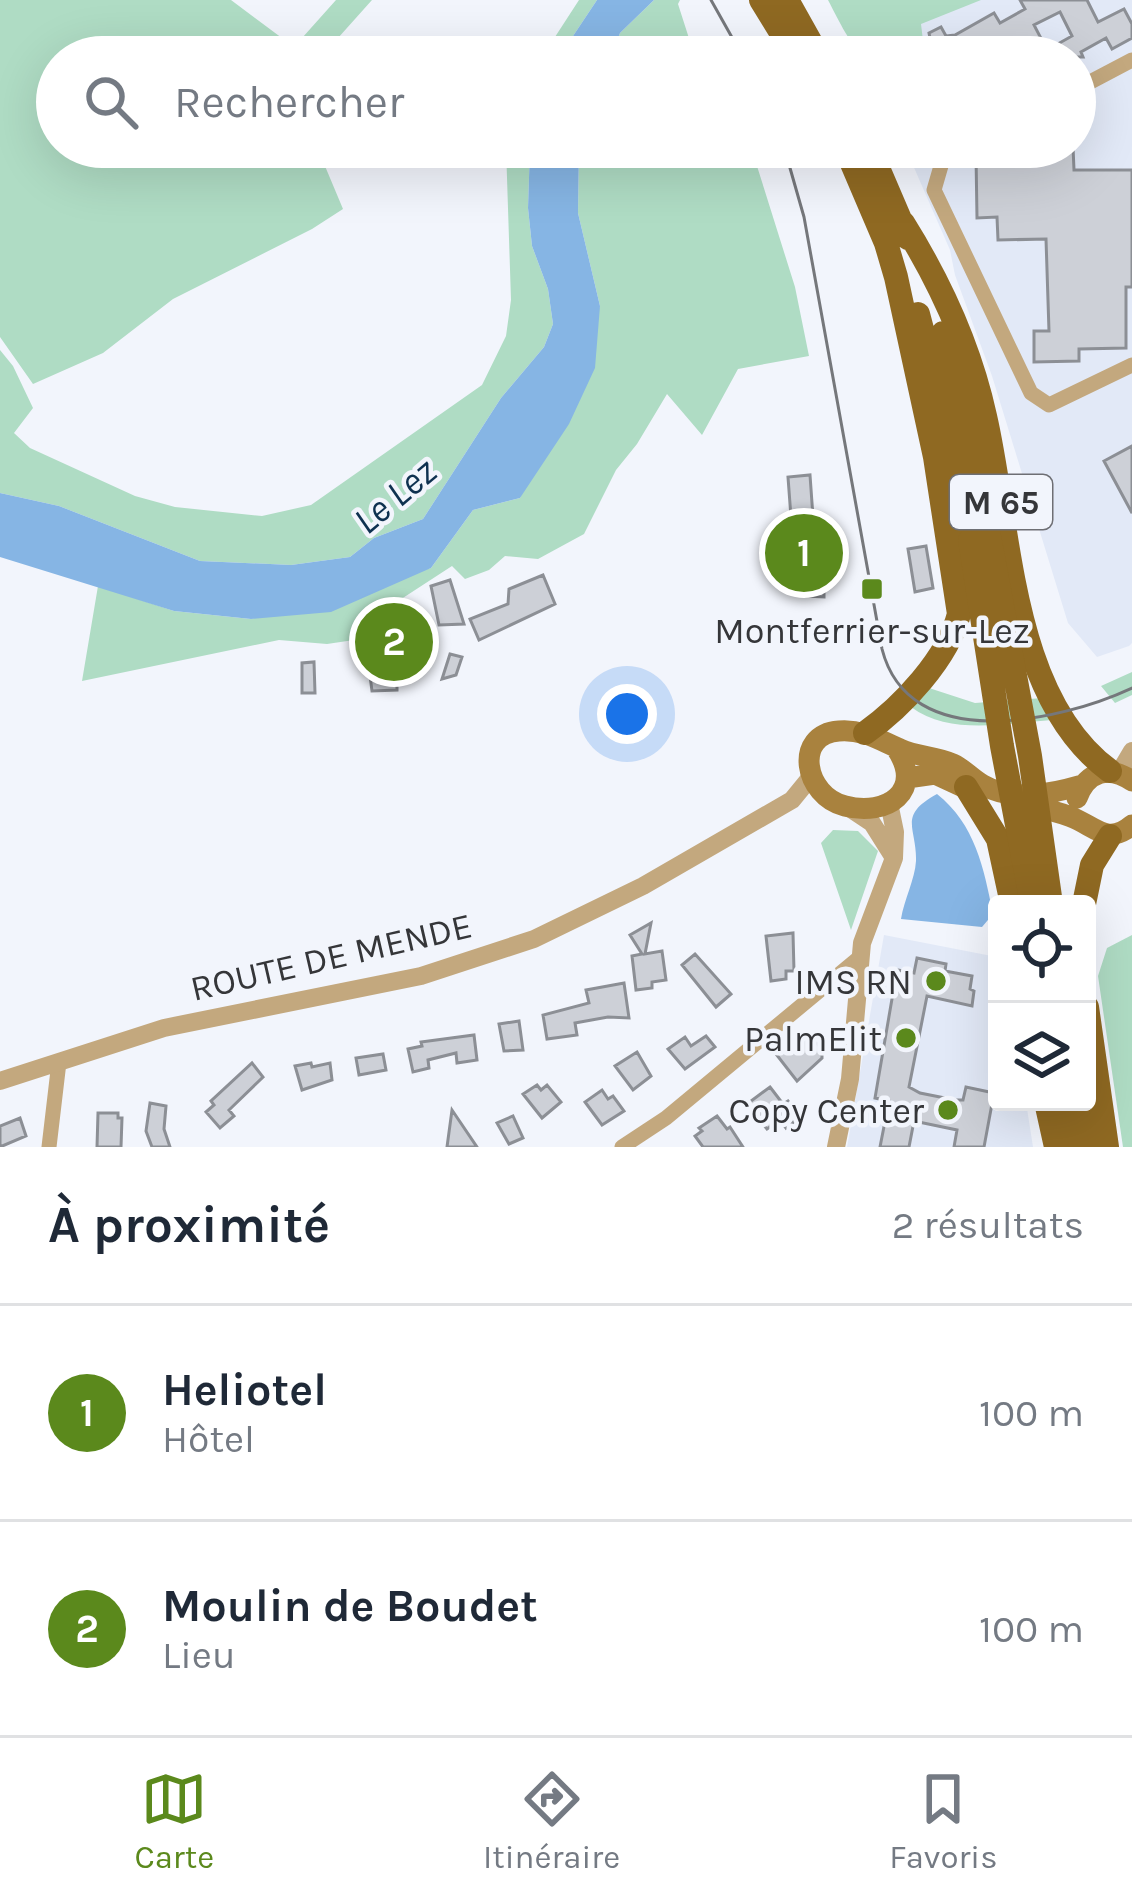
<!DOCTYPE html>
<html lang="fr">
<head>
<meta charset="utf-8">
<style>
	body { margin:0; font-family:Karla,sans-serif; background:#f2f2f3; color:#1f2937 }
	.controls { position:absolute; right:36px; bottom:36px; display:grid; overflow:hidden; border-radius:12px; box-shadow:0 12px 48px #0002 }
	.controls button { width:108px; height:108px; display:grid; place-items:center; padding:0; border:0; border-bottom:3px solid #e0e1e3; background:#fff; color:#1f2937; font:60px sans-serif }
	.you { position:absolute; left:627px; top:714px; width:42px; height:42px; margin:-30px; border:9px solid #fff; border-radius:50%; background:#1a73e8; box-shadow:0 0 0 18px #1a73e833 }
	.badge { display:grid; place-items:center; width:78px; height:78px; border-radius:50%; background:#5b891c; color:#fff; font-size:39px; font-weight:700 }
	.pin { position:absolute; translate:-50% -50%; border:6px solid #fff; box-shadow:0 3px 12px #0006 }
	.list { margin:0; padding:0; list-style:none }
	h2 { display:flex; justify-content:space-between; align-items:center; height:156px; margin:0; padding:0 48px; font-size:51px }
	h2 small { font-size:39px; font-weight:400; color:#747a83 }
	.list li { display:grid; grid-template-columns:78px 1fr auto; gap:36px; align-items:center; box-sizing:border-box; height:216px; padding:0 48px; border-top:3px solid #e0e1e3 }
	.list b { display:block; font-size:45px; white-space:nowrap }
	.list p { margin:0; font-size:39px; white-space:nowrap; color:#747a83 }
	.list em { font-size:39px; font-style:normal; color:#747a83 }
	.icon { flex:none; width:66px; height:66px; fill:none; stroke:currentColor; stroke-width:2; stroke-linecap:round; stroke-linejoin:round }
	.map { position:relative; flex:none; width:1132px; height:1147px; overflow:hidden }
	.search { position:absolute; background:#fff; box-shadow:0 12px 48px #0002; left:36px; right:36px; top:36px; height:132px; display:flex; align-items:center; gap:30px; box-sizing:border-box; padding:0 42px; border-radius:66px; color:#747a83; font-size:45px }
	.sheet { height:588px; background:#fff }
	nav { display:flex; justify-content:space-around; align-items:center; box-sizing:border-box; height:168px; border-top:3px solid #e0e1e3; background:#fff; font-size:33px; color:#747a83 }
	nav a { display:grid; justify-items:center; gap:6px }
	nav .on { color:#5b891c }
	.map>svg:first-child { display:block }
</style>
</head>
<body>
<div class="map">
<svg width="1132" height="1147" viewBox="0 0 1132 1147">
	<rect width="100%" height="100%" fill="#f2f5fc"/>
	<path fill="#e2e9f7" d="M 856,0 L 1132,0 L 1132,643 L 1129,646 L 1097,657 L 1068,623 L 992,376 L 955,275 L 950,250 L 905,147 L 1075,147 L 1075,57 L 869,57 Z
		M 884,935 L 997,957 L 997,1102 L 1026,1102 L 1033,1147 L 847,1147 Z"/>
	<path fill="#afdcc4" d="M 0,0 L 231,0 L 294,47 L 336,0 L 372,0 L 321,57 L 57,57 L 57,147 L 317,147 L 343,209 L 312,229 L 173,299 L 103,353 L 33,384 L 0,337 Z
		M 579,0 L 597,0 L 559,57 L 542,57 Z
		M 654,0 L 680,0 L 678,4 L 695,57 L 611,57 L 620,33 Z
		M 828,0 L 981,0 L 921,24 L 925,57 C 856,57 860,62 828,0 Z
		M 506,147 L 530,147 L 528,208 L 532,246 L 548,289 L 553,324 L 544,347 L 501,398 L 423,519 L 374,538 L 350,557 L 291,565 L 200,561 L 59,506 L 0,493 L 0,350 L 13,366 L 33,408 L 14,433 L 30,448 L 135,496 L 175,507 L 262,516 L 311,505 L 482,385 L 506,336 L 511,300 Z
		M 579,147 L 751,147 L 795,287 L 809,356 L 738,369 L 702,435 L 667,394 L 637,444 L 616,470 L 584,534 L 538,559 L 505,556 L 489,570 L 465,579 L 452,566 L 369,620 L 354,640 L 327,644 L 279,640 L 82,681 L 98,586 L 174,611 L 251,619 L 431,568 L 473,510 L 520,498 L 600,306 L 578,213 Z
		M 1132,672 L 1132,695 L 1115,703 L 1101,686 Z
		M 929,688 L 975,703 L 1043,698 L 1052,720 C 1006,723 950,736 911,707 Z
		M 833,830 L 858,831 L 878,851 L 851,930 L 821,843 Z
		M 1132,935 L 1132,1147 L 1123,1147 L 1098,976 L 1107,948 Z"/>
	<path fill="#86b5e4" d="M 597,0 L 654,0 L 620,33 L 611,57 L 559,57 Z
		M 530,147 L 579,147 L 578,213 L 600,306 L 595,368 L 569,424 L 520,498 L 473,510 L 431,568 L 331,612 L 251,619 L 174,611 L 0,557 L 0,493 L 59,506 L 200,561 L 291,565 L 350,557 L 374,538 L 423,519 L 501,398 L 544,347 L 553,324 L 548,289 L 532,246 L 528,208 Z
		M 937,794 C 975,824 984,868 993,914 L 982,927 L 901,919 C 904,900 915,879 916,861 C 917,827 897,816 937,794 Z"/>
	<path fill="#cdd0d7" stroke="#8c8f95" stroke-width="3" fill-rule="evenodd" d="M 1020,0 L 1087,0 L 1098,22 L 1124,9 L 1132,24 L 1132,38 L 1112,49 L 1106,38 L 1081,52 L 1083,57 L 1017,57 L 1008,40 L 975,57 L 934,57 L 929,33 L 941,27 L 946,36 L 955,35 L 994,13 L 1000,23 L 1025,9 ZM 1060,12 L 1072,36 L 1047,50 L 1034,25 Z
		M 1045,147 L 1073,147 L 1074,170 L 1132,170 L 1132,287 L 1126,287 L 1126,348 L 1079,349 L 1079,361 L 1034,362 L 1034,331 L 1049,331 L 1046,239 L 998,240 L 997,217 L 977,218 L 976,155 L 1045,154 Z
		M 1132,446 L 1132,513 L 1104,461 Z
		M 810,475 L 815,545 L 824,546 L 824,553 L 839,553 L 839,569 L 824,569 L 824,597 L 806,596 L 805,578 L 783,578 L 782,551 L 789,551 L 789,544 L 793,544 L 788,477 Z
		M 926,546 L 933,588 L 915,592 L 908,549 Z
		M 543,575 L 555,604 L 479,640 L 470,619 L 508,604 L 509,589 Z
		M 450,580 L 464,624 L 439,625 L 431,586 Z
		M 404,623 L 409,682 L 397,683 L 397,690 L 372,691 L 368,661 L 383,660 L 381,624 Z
		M 450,654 L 462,657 L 456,675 L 442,679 Z
		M 314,662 L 315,693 L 302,693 L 302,663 Z
		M 651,923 L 645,954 L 662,951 L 666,980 L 652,982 L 652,988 L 636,990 L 632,956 L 642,954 L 630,935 Z
		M 793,933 L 794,971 L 786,971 L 786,979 L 771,981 L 766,936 Z
		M 695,954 L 731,994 L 716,1007 L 682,965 Z
		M 917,958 L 946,964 L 945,971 L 972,976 L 970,989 L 974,991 L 972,1006 L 927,996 L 909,1087 L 920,1093 L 955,1100 L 963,1100 L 966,1087 L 994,1093 L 984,1147 L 954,1147 L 957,1130 L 914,1121 L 909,1147 L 880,1147 L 889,1101 L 875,1098 L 893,993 L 898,970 L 914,973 Z
		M 624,983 L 629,1018 L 608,1017 L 575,1023 L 577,1035 L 547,1039 L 543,1015 L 589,1003 L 586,990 Z
		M 519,1021 L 523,1050 L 504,1051 L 499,1024 Z
		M 805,1031 L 822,1049 L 822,1058 L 797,1081 L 776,1054 Z
		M 474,1035 L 477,1060 L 457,1063 L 456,1053 L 428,1060 L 429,1068 L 413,1072 L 408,1049 L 422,1046 L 421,1042 Z
		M 706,1036 L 715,1047 L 685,1069 L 668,1049 L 685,1037 L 691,1046 Z
		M 637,1052 L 651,1076 L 633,1090 L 615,1066 Z
		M 383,1054 L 386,1070 L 359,1075 L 356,1058 Z
		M 252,1063 L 263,1077 L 229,1110 L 234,1116 L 220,1128 L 206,1112 L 214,1105 L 211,1101 Z
		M 311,1063 L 312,1067 L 330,1063 L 332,1080 L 302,1090 L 295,1066 Z
		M 537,1085 L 541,1090 L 547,1085 L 561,1102 L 542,1118 L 523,1094 Z
		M 770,1087 L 783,1104 L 788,1101 L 800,1117 L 786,1128 L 780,1120 L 767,1129 L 747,1104 Z
		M 602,1090 L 608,1099 L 613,1096 L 624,1111 L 602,1125 L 585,1102 Z
		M 150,1103 L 166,1106 L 164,1129 L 170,1147 L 152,1147 L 146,1131 Z
		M 452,1110 L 477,1147 L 447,1147 Z
		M 98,1113 L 118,1113 L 118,1118 L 122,1118 L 121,1147 L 97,1147 Z
		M 513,1116 L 523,1138 L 509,1144 L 497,1123 Z
		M 717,1116 L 727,1129 L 730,1127 L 743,1147 L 703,1147 L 695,1136 L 702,1131 L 699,1128 Z
		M 20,1118 L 26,1136 L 0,1147 L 0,1126 Z"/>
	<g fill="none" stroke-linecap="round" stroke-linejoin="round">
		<path stroke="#c3a87e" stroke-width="15" d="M 1075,90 L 1132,60
			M 966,147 L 943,159 L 934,190 L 1031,393 L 1049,405 L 1132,365
			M 49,1147 L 59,1062
			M 622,1147 L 666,1118 L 860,957"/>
		<path stroke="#c3a87e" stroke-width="18" d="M 1119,773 L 1132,751
			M 848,807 L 872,823 L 894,858
			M 0,1081 L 164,1028 L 421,976 L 534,939 L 643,886 L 792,800 L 810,778
			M 836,1147 L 850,1079 L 862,943 L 894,858 L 895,832 L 889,803"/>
		<path stroke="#a9823e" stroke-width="21" d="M 896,748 C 925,791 887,817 845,806 C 804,796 793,734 839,731 C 863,729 879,740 900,749 C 917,757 936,756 953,764 C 964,769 972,779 983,785 C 1013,802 1051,794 1082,785
			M 907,778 L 935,774 L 976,793
			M 1077,798 C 1087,771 1109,765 1132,781
			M 1023,805 C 1040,808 1055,810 1071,817 C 1095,826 1107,846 1132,825"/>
		<path stroke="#8f6922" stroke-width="24" d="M 761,0 L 796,57
			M 787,0 L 819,57
			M 845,147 L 886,243 L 896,277 L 935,457 L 959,614 C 948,658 902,707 865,733
			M 869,147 L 908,238
			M 903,223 C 940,282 970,348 985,416 C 1011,528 1009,697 1110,771
			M 918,314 L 951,440 L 970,540
			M 943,333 L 970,433 L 989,536
			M 966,787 L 998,839 L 1012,904
			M 1084,904 L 1092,865 L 1110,836
			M 1087,1007 L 1107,1147
			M 1046,1102 L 1056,1147
			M 1065,1102 L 1073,1147
			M 1085,1102 L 1091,1145"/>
		<path stroke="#75777b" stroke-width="3" d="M 711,0 L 743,57
			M 784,147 L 804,217 L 882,649 C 909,755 1059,722 1132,688"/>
		<path stroke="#8f6922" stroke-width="24" d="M 989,536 L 1030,756 L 1051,904
			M 970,540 L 1002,746 L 1032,904"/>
	</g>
	<g fill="#5b891c" stroke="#f2f5fc" stroke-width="4.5">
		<rect x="860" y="577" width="24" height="24" rx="6"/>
		<circle cx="936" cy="981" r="12"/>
		<circle cx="906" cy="1038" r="12"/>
		<circle cx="948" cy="1110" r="12"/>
	</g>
	<g text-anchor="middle" stroke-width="9" stroke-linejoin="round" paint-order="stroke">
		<rect fill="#f2f5fc" stroke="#6e6f74" stroke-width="3" x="950" y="475" width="102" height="54" rx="9"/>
		<g font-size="33" font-weight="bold" fill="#353639">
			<text x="1001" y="514">M 65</text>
		</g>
		<g font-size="36" fill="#353639" stroke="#f2f5fc" text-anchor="end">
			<text x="872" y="643" text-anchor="middle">Montferrier-sur-Lez</text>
			<text x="912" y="994">IMS RN</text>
			<text x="882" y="1051">PalmElit</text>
			<text x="924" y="1123">Copy Center</text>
		</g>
		<g font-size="36" fill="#353639" stroke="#f2f5fc">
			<text transform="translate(331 956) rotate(-13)" y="13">ROUTE DE MENDE</text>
		</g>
		<g font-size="39" font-style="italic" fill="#0e3150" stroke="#f2f5fc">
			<text transform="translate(394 495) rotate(-40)" y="14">Le Lez</text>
		</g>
	</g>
</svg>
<div class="controls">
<button><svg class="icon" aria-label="locate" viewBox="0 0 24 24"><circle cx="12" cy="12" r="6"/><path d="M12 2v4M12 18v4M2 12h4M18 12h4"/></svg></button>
<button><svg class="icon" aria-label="layers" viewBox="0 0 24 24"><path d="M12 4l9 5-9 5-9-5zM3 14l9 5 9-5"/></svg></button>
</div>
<div class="you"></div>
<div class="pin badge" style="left:804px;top:553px">1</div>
<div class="pin badge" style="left:394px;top:642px">2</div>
<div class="search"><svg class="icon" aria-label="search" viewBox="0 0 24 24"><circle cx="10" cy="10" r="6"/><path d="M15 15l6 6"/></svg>Rechercher</div>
</div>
<section class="sheet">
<h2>À proximité<small>2 résultats</small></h2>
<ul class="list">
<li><span class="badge">1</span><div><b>Heliotel</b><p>Hôtel</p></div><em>100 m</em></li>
<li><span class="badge">2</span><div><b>Moulin de Boudet</b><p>Lieu</p></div><em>100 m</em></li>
</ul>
</section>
<nav>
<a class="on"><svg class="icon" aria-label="map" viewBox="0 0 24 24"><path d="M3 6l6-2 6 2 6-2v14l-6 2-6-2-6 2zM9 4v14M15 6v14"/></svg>Carte</a>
<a><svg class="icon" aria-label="directions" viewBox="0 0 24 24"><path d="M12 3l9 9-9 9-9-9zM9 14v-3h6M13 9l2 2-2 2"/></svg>Itinéraire</a>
<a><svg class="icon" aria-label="saved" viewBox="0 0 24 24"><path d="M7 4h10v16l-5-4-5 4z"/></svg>Favoris</a>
</nav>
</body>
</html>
